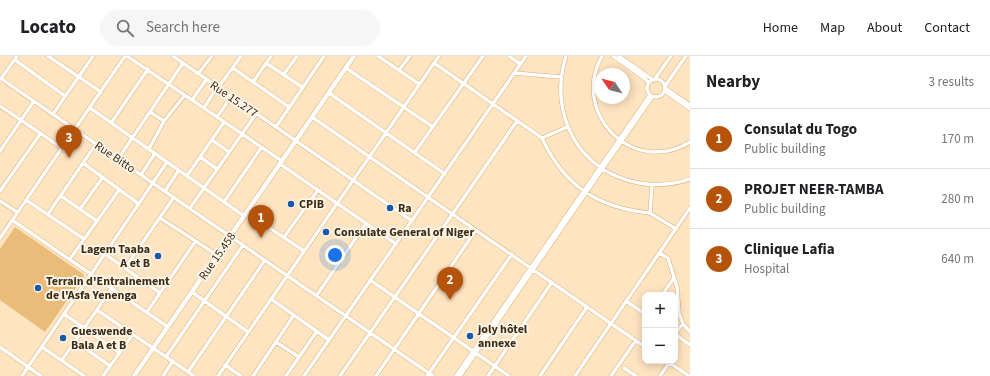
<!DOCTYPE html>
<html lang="en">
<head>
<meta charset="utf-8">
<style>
	body { margin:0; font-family:"Source Sans 3",sans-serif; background:#f6f6f6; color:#202124 }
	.controls { position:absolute; right:12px; bottom:12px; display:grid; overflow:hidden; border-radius:8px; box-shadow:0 2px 10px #0003 }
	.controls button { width:36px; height:36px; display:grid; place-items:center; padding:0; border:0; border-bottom:1px solid #e0e0e0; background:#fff; color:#202124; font:20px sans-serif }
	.compass { position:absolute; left:594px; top:12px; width:36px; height:36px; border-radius:50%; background:#fff; box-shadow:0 2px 10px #0003; rotate:305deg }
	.you { position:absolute; left:335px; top:199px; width:14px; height:14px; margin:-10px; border:3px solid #fff; border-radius:50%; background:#1a73e8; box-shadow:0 0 0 6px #1a73e833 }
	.badge { display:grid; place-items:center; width:26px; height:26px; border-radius:50%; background:#b45309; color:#fff; font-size:13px; font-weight:700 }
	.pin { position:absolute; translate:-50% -33px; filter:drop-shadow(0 1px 2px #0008) }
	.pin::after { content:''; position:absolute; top:21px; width:14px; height:12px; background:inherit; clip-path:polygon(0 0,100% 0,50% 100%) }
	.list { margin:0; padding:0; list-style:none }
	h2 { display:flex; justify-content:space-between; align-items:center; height:52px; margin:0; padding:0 16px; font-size:17px }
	h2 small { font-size:13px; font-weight:400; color:#757577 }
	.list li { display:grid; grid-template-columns:26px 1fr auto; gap:12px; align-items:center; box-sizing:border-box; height:60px; padding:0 16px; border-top:1px solid #e0e0e0 }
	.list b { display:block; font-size:15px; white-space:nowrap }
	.list p { margin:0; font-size:13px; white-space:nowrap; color:#757577 }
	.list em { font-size:13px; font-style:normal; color:#757577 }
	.icon { flex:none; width:22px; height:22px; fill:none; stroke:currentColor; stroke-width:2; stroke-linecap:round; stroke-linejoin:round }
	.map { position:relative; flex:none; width:690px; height:320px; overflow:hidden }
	header { display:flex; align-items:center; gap:24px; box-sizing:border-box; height:56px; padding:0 20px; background:#fff; border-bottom:1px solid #e0e0e0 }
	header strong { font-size:19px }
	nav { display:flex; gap:22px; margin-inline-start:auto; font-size:14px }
	.search { width:280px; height:36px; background:#f6f6f6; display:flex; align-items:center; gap:10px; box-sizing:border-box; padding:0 14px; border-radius:22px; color:#757577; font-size:15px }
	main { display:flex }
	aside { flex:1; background:#fff }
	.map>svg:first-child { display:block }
</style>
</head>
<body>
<header>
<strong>Locato</strong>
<div class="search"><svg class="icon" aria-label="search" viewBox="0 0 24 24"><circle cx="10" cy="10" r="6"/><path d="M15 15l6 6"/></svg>Search here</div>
<nav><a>Home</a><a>Map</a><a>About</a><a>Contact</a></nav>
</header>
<main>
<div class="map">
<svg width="690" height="320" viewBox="0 0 690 320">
	<rect width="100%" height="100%" fill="#fee4c0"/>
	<path fill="#eabc7a" d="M 15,171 L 83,218 L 84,220 L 45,276 L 0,244 L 0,193 Z"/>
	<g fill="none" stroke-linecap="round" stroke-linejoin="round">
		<g stroke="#d9af74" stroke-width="4.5">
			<path id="minor" d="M 48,0 L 101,36
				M 127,0 L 282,105
				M 173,0 L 412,165
				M 378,0 L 419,28
				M 509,0 L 520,8
				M 566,0 C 548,58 578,116 639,127 C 657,130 673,129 690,123
				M 602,0 C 570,58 633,121 690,86
				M 613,0 L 644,22 L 649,27
				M 619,0 L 653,24
				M 15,4 L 65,40
				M 266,7 L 302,31
				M 434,7 L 542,82 C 564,130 598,152 650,157
				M 233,12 L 289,51
				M 346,12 L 433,71
				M 399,14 L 410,0
				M 514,17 L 561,21
				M 198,18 L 212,0
				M 284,18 L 297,0
				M 0,22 L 433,320
				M 1,23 L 17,0
				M647 32a9 9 0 1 1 18 0a9 9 0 1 1-18 0Z
				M 654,24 L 671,0
				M 253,26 L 271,0
				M 665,30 L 686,0
				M 218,32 L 241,0
				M 665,32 L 690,49
				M 665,35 L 690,53
				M 329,37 L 445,118
				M 192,44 L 206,24
				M 0,50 L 62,92
				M 90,52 L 244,160
				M 204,52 L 217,31
				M 150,56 L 164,65
				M 53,58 L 93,0
				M 217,61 L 231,41
				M 312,61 L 645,291
				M 111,67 L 148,13
				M 276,71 L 324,0
				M 542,82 L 567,71
				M 212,84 L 229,96
				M 149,93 L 164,65 L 185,39
				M 0,95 L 34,45
				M 415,96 L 483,0
				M 200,101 L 217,113
				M 118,103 L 183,7
				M 83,107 L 139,148
				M 280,108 L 396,188
				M 141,119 L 155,97
				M 187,120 L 224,66
				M 652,129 L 650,157 L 676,173
				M 0,135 L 41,77
				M 165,135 L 179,114
				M 61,140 L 97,165
				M 26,144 L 84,183
				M 0,145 L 17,156
				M 224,146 L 261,92
				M 190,152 L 256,58
				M 80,153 L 103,121
				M 247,157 L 304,195
				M 48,158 L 96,88
				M 160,162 L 217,199
				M 12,164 L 168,271
				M 284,181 L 318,134
				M 0,182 L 125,0
				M 659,197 L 668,202 L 677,231 L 679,257 L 683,268 L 675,277
				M 105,198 L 160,237
				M 70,203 L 119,134
				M 125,212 L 174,141
				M 370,224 L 509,320
				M 192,236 L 248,276
				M 317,239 L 366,167
				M 662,239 L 674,222
				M 271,243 L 329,284
				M 626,245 L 645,258
				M 97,254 L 194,320
				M 147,256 L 195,186
				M 64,258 L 120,297
				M 683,268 L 690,276
				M 675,278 L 690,289
				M 75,285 L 110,310
				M 276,286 L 299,301
				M 0,291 L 41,320
				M 42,291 L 84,320
				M 166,301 L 243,189
				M 62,304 L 112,232
				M 667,305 L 689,320
				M 225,309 L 241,320
				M 624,312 L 636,320
				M 188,316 L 265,204
				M 22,320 L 167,106
				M 103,320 L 133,278
				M 163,320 L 173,305
				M 218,320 L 439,0
				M 253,320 L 294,259
				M 286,320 L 317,275
				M 304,320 L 526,0
				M 340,320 L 517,65
				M 376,320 L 476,174
				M 427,320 L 512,198
				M 456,320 L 650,39
				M 460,320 L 652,41
				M 488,320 L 552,226
				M 540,320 L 587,251
				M 575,320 L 690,152
				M 611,320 L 636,284
				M 660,320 L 669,307"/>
		</g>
		<g stroke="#d9af74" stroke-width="5.5">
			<path id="major" d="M 134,320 L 354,0"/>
		</g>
		<use href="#minor" stroke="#fff" stroke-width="3.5"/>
		<use href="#major" stroke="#fff" stroke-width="4.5"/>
	</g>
	<g fill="#165bab" stroke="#fdf4e8" stroke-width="1.5">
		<circle cx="291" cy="148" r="4"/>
		<circle cx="390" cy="152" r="4"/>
		<circle cx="326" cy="176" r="4"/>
		<circle cx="158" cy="200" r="4"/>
		<circle cx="38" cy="232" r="4"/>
		<circle cx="470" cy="280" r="4"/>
		<circle cx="63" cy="282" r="4"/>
	</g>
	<g text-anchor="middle" stroke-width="4" stroke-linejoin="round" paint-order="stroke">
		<g font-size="12" fill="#3d2c14" stroke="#fdf4e8">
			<text transform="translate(234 43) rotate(34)" y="4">Rue 15.277</text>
			<text transform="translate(115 101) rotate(34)" y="4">Rue Bitto</text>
			<text transform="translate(217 200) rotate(-55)" y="4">Rue 15.458</text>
		</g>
		<g font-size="12" font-weight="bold" fill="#3d2c14" stroke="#fdf4e8" text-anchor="start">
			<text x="299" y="152">CPIB</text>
			<text x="398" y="156">Ra</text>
			<text x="334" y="180">Consulate General of Niger</text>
			<text x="150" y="197" text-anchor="end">Lagem Taaba<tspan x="150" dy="14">A et B</tspan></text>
			<text x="46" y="229">Terrain d'Entrainement<tspan x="46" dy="14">de l'Asfa Yenenga</tspan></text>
			<text x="478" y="277">joly hôtel<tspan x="478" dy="14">annexe</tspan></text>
			<text x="71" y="279">Gueswende<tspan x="71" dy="14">Bala A et B</tspan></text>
		</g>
	</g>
</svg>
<div class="controls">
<button>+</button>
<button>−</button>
</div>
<svg class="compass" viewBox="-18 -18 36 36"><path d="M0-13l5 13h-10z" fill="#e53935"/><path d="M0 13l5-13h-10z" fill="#757577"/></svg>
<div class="you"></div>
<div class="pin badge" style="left:261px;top:182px">1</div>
<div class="pin badge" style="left:450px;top:244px">2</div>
<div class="pin badge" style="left:69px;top:102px">3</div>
</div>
<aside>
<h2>Nearby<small>3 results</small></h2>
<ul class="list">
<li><span class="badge">1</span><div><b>Consulat du Togo</b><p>Public building</p></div><em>170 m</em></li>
<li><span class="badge">2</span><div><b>PROJET NEER-TAMBA</b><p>Public building</p></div><em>280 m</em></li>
<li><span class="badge">3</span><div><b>Clinique Lafia</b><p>Hospital</p></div><em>640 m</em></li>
</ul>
</aside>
</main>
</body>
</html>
